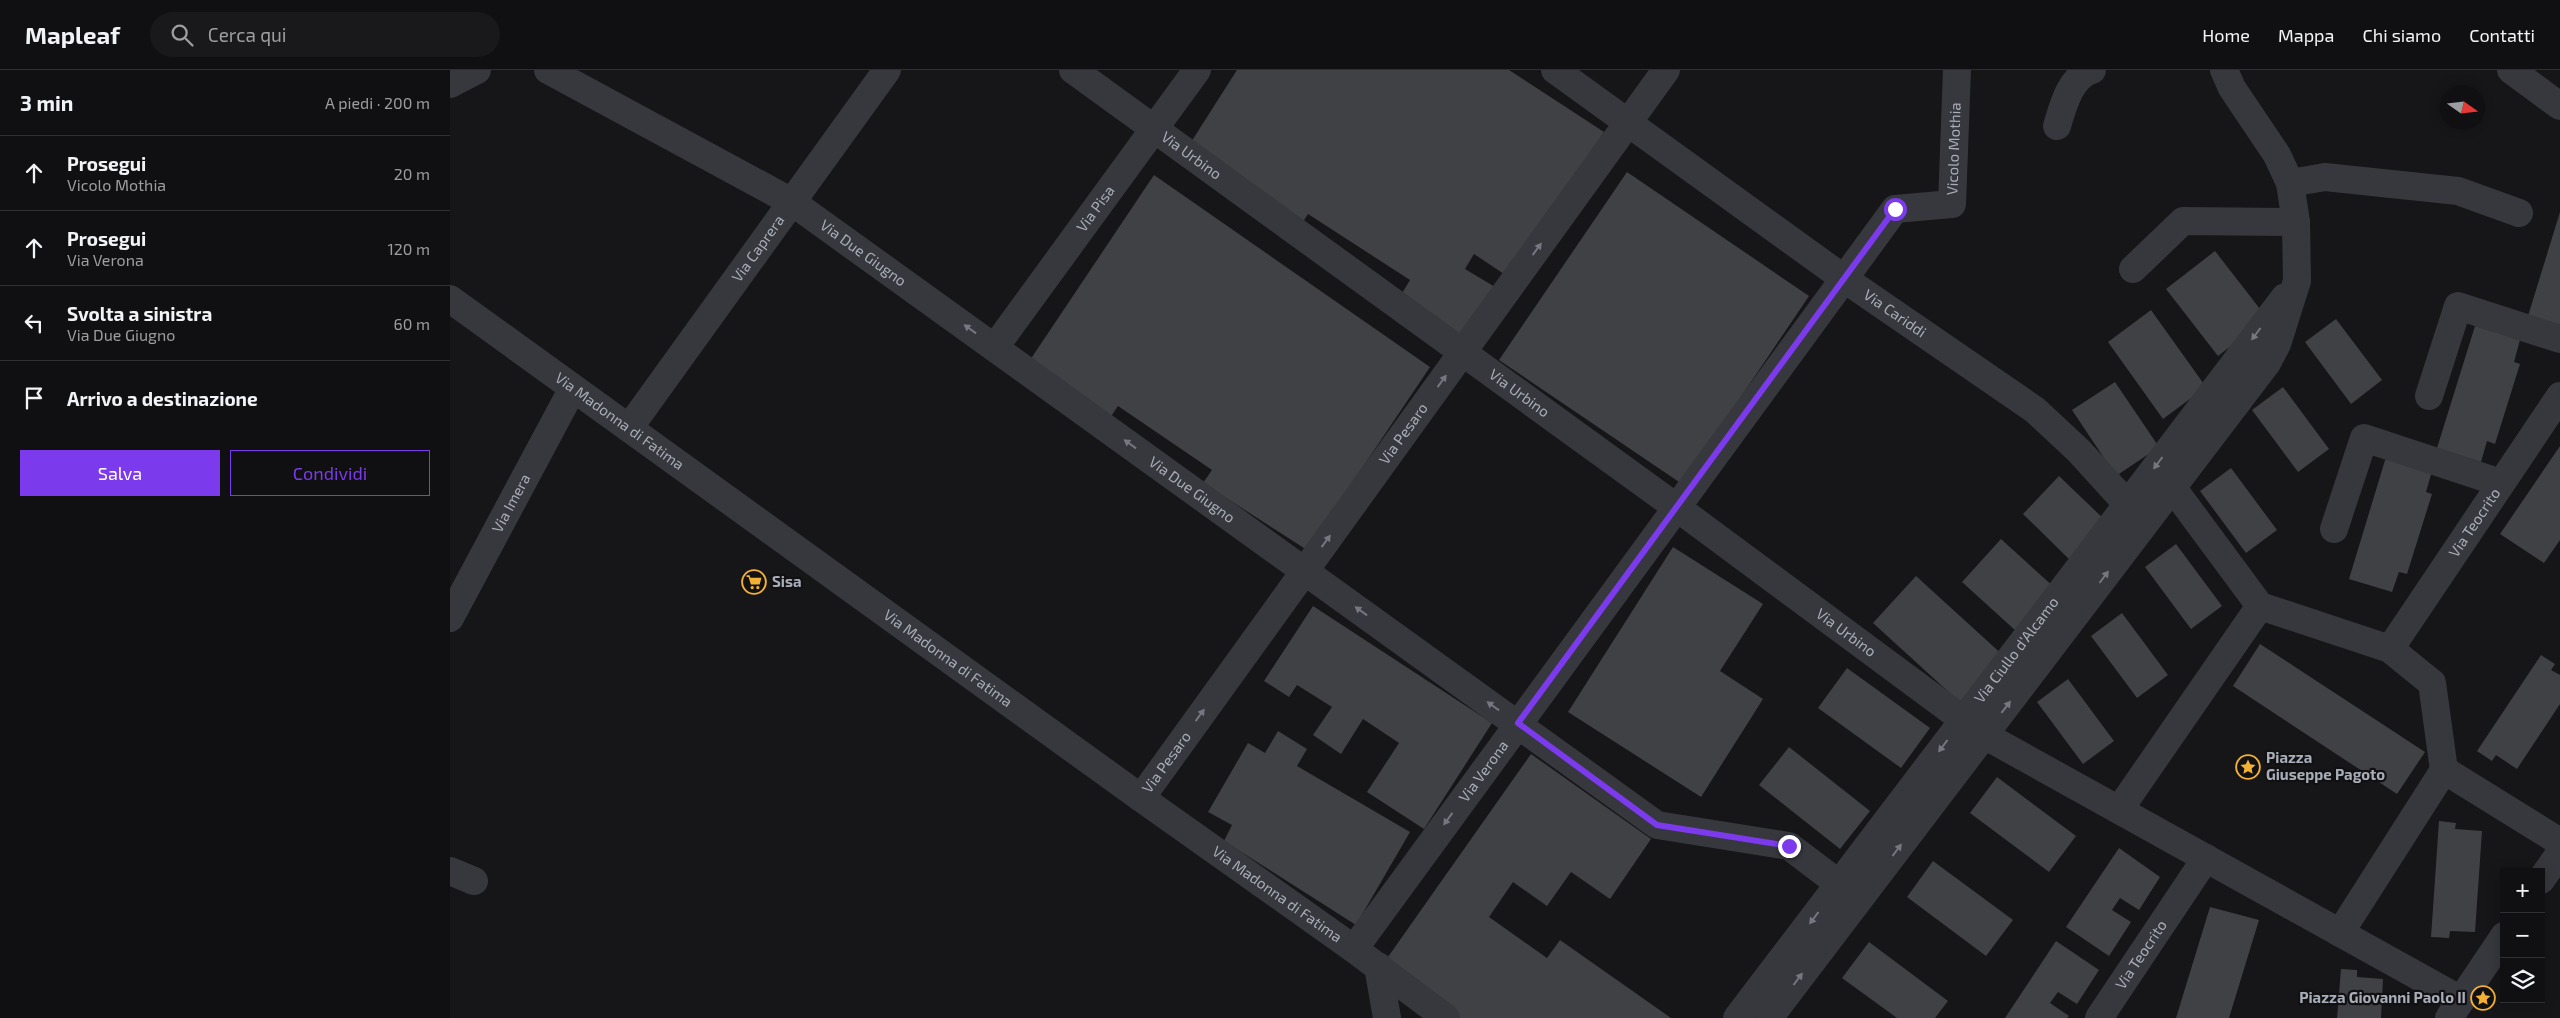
<!DOCTYPE html>
<html lang="it">
<head>
<meta charset="utf-8">
<style>
	body { margin:0; font-family:"Exo 2",sans-serif; background:#19191b; color:#f1f3f6 }
	.controls { position:absolute; right:15px; bottom:15px; display:grid; overflow:hidden; border-radius:0px; box-shadow:0 2px 12px #0003 }
	.controls button { width:45px; height:45px; display:grid; place-items:center; padding:0; border:0; border-bottom:1px solid #303032; background:#101012; color:#f1f3f6; font:25px sans-serif }
	.compass { position:absolute; left:1990px; top:15px; width:45px; height:45px; border-radius:50%; background:#101012; box-shadow:0 2px 12px #0003; rotate:104deg }
	.stop { position:absolute; width:15px; height:15px; margin:-11px; border:4px solid #7c3aed; border-radius:50%; background:#fff }
	.stop.end { background:#7c3aed; border-color:#fff; box-shadow:0 1px 5px #0008 }
	.list { margin:0; padding:0; list-style:none }
	h2 { display:flex; justify-content:space-between; align-items:center; height:65px; margin:0; padding:0 20px; font-size:21px }
	h2 small { font-size:16px; font-weight:400; color:#9c9d9f }
	.list li { display:grid; grid-template-columns:32px 1fr auto; gap:15px; align-items:center; box-sizing:border-box; height:75px; padding:0 20px; border-top:1px solid #303032 }
	.list b { display:block; font-size:19px; white-space:nowrap }
	.list p { margin:0; font-size:16px; white-space:nowrap; color:#9c9d9f }
	.list em { font-size:16px; font-style:normal; color:#9c9d9f }
	.actions { display:flex; gap:10px; padding:15px 20px }
	.actions a { flex:1; padding:11px 0; border:1px solid #7c3aed; border-radius:0px; text-align:center; font-size:18px; color:#7c3aed }
	.actions .main { background:#7c3aed; color:#fff }
	.icon { flex:none; width:28px; height:28px; fill:none; stroke:currentColor; stroke-width:2; stroke-linecap:round; stroke-linejoin:round }
	.map { position:relative; flex:none; width:2110px; height:948px; overflow:hidden }
	header { display:flex; align-items:center; gap:30px; box-sizing:border-box; height:70px; padding:0 25px; background:#101012; border-bottom:1px solid #303032 }
	header strong { font-size:24px }
	nav { display:flex; gap:28px; margin-inline-start:auto; font-size:18px }
	.search { width:350px; height:45px; background:#19191b; display:flex; align-items:center; gap:12px; box-sizing:border-box; padding:0 18px; border-radius:28px; color:#9c9d9f; font-size:19px }
	main { display:flex }
	aside { flex:1; background:#101012 }
	.map>svg:first-child { display:block }
</style>
</head>
<body>
<header>
<strong>Mapleaf</strong>
<div class="search"><svg class="icon" aria-label="search" viewBox="0 0 24 24"><circle cx="10" cy="10" r="6"/><path d="M15 15l6 6"/></svg>Cerca qui</div>
<nav><a>Home</a><a>Mappa</a><a>Chi siamo</a><a>Contatti</a></nav>
</header>
<main>
<aside>
<h2>3 min<small>A piedi · 200 m</small></h2>
<ul class="list">
<li><svg class="icon" aria-label="ahead" viewBox="0 0 24 24"><path d="M12 20V5M6 11l6-6 6 6"/></svg><div><b>Prosegui</b><p>Vicolo Mothia</p></div><em>20 m</em></li>
<li><svg class="icon" aria-label="ahead" viewBox="0 0 24 24"><path d="M12 20V5M6 11l6-6 6 6"/></svg><div><b>Prosegui</b><p>Via Verona</p></div><em>120 m</em></li>
<li><svg class="icon" aria-label="left" viewBox="0 0 24 24"><path d="M17 20v-9H6M10 6l-5 5 5 5"/></svg><div><b>Svolta a sinistra</b><p>Via Due Giugno</p></div><em>60 m</em></li>
<li><svg class="icon" aria-label="arrive" viewBox="0 0 24 24"><path d="M6 21V4h12l-3 4 3 4H6"/></svg><div><b>Arrivo a destinazione</b></div></li>
</ul>
<div class="actions"><a class="main">Salva</a><a>Condividi</a></div>
</aside>
<div class="map">
<svg width="2110" height="948" viewBox="0 0 2110 948">
	<rect width="100%" height="100%" fill="#161618"/>
	<path fill="#404145" d="M 787,0 L 1059,0 L 1154,62 L 1057,206 L 1024,184 L 1015,199 L 1045,217 L 1013,266 L 951,225 L 960,210 L 858,144 L 851,155 L 736,80 Z
		M 1177,102 L 1359,226 L 1232,414 L 1049,290 Z
		M 704,105 L 980,297 L 857,480 L 753,413 L 762,400 L 668,336 L 658,351 L 576,296 Z
		M 2110,142 L 2110,255 L 2078,246 Z
		M 1765,181 L 1817,248 L 1768,286 L 1716,219 Z
		M 1701,240 L 1756,317 L 1713,349 L 1658,272 Z
		M 1886,249 L 1932,310 L 1901,334 L 1855,272 Z
		M 2025,256 L 2070,270 L 2064,292 L 2070,294 L 2045,374 L 2037,371 L 2031,392 L 1987,378 Z
		M 1665,312 L 1709,377 L 1666,406 L 1622,340 Z
		M 1833,317 L 1879,379 L 1848,402 L 1802,340 Z
		M 2110,376 L 2110,470 L 2094,493 L 2050,464 Z
		M 1936,387 L 1982,401 L 1976,422 L 1982,424 L 1957,504 L 1949,502 L 1942,522 L 1899,509 Z
		M 1781,398 L 1827,460 L 1796,483 L 1750,421 Z
		M 1609,406 L 1657,452 L 1620,490 L 1573,444 Z
		M 1551,469 L 1605,518 L 1566,561 L 1512,512 Z
		M 1726,474 L 1772,536 L 1741,559 L 1695,497 Z
		M 1223,477 L 1313,534 L 1270,601 L 1313,629 L 1251,727 L 1118,642 Z
		M 1466,506 L 1556,588 L 1513,635 L 1423,553 Z
		M 863,536 L 1042,653 L 974,759 L 917,722 L 949,673 L 913,649 L 891,684 L 863,665 L 882,637 L 847,615 L 839,627 L 814,611 Z
		M 1672,543 L 1718,605 L 1687,628 L 1641,566 Z
		M 1810,574 L 1975,682 L 1947,724 L 1783,616 Z
		M 2091,585 L 2105,594 L 2101,600 L 2110,605 L 2110,634 L 2067,699 L 2046,685 L 2042,691 L 2027,681 Z
		M 1397,598 L 1480,658 L 1451,698 L 1368,638 Z
		M 1618,609 L 1664,671 L 1633,694 L 1587,632 Z
		M 828,661 L 857,679 L 847,696 L 960,762 L 906,855 L 774,771 L 782,755 L 758,742 L 798,673 L 815,683 Z
		M 1339,677 L 1420,741 L 1390,779 L 1309,715 Z
		M 1081,684 L 1201,769 L 1160,829 L 1121,802 L 1097,836 L 1063,812 L 1039,847 L 1097,888 L 1110,870 L 1221,948 L 1009,948 L 933,894 Z
		M 1547,707 L 1626,766 L 1599,802 L 1520,743 Z
		M 1989,751 L 2006,753 L 2005,759 L 2032,761 L 2025,862 L 2000,861 L 1999,868 L 1981,867 Z
		M 1669,778 L 1710,807 L 1689,840 L 1670,828 L 1662,840 L 1681,852 L 1659,886 L 1616,857 Z
		M 1483,791 L 1563,850 L 1536,886 L 1457,827 Z
		M 1760,837 L 1809,850 L 1779,948 L 1726,948 Z
		M 1606,871 L 1649,900 L 1627,934 L 1608,922 L 1600,933 L 1619,946 L 1617,948 L 1555,948 Z
		M 1419,872 L 1498,931 L 1485,948 L 1447,948 L 1392,908 Z
		M 1891,899 L 1907,900 L 1907,907 L 1933,909 L 1931,948 L 1887,948 Z"/>
	<g fill="none" stroke-linecap="round" stroke-linejoin="round">
		<g stroke="#37383d" stroke-width="28">
			<path id="s1" d="M 98,0 L 342,132 L 1207,755 L 1339,776 L 1409,829"/>
			<path id="s2" d="M 623,0 L 1226,437 L 1534,665 L 2011,930"/>
			<path id="s3" d="M 1105,0 L 1393,208 L 1585,340 L 1629,381 L 1689,447"/>
			<path d="M 2061,0 L 2110,36"/>
			<path d="M 0,14 L 27,0"/>
			<path d="M 1607,56 C 1613,36 1620,7 1642,0"/>
			<path d="M 1840,113 L 1875,107 L 2008,121 L 2069,143"/>
			<path d="M 1683,199 L 1733,151 L 1846,152"/>
			<path id="s4" d="M 0,229 L 691,728 L 904,879 L 996,948"/>
			<path id="s5" d="M 545,277 L 747,0"/>
			<path d="M 1979,326 L 2008,236 L 2110,269"/>
			<path id="s6" d="M 179,358 L 437,0"/>
			<path d="M 1722,417 L 1810,536 L 1940,579 L 1982,613 L 1994,700 L 2110,772"/>
			<path d="M 1884,459 L 1914,368 L 2051,413"/>
			<path id="s7" d="M 0,548 L 123,318"/>
			<path id="s8" d="M 1940,579 L 2110,326"/>
			<path id="s9" d="M 691,728 L 1216,0"/>
			<path d="M 1669,740 L 1810,536"/>
			<path d="M 0,801 L 24,811"/>
			<path d="M 2091,810 L 2110,783"/>
			<path d="M 1890,863 L 1994,700"/>
			<path id="s10" d="M 904,879 L 1445,139 L 1502,134 L 1507,0"/>
			<path d="M 928,896 L 937,948"/>
			<path id="s11" d="M 1287,948 L 1835,227"/>
			<path d="M 1319,948 L 1817,293 L 1827,274 L 1847,211 L 1846,152 L 1840,113 L 1827,85 L 1782,18 L 1774,0"/>
			<path id="s12" d="M 1649,948 L 1756,788"/>
			<path d="M 1999,948 L 2054,866"/>
		</g>
	</g>
	<defs><path id="oneway-solid" d="M-6-.8H1V-3.2L6.5 0L1 3.2V.8H-6Z" transform="scale(1.25)"/></defs>
	<g fill="#757881">
		<use href="#oneway-solid" transform="translate(1087 179) rotate(-54)"/>
		<use href="#oneway-solid" transform="translate(520 259) rotate(-144)"/>
		<use href="#oneway-solid" transform="translate(1806 264) rotate(127)"/>
		<use href="#oneway-solid" transform="translate(992 311) rotate(-54)"/>
		<use href="#oneway-solid" transform="translate(680 374) rotate(-144)"/>
		<use href="#oneway-solid" transform="translate(1708 393) rotate(127)"/>
		<use href="#oneway-solid" transform="translate(876 471) rotate(-54)"/>
		<use href="#oneway-solid" transform="translate(1654 507) rotate(-53)"/>
		<use href="#oneway-solid" transform="translate(911 541) rotate(-144)"/>
		<use href="#oneway-solid" transform="translate(1043 636) rotate(-144)"/>
		<use href="#oneway-solid" transform="translate(1556 637) rotate(-52)"/>
		<use href="#oneway-solid" transform="translate(750 645) rotate(-54)"/>
		<use href="#oneway-solid" transform="translate(1493 676) rotate(127)"/>
		<use href="#oneway-solid" transform="translate(998 749) rotate(126)"/>
		<use href="#oneway-solid" transform="translate(1447 780) rotate(-53)"/>
		<use href="#oneway-solid" transform="translate(1364 848) rotate(127)"/>
		<use href="#oneway-solid" transform="translate(1348 909) rotate(-53)"/>
	</g>
	<g fill="none" stroke-linecap="round" stroke-linejoin="round">
		<path stroke="#7c3aed" stroke-width="6" d="M 1339,776 L 1207,755 L 1068,653 L 1445,139"/>
	</g>
	<defs>
		<g id="supermarket-ring" transform="scale(1.25)"><circle r="9.5" fill="#111113" stroke="#f2b134" stroke-width="1.5"/><path d="M-6-5.5h2.5l.6 2H6L4.5 2H-2.5L-4.4-4H-6ZM-1.5 3.2a1.3 1.3 0 1 0 .1 0ZM3 3.2a1.3 1.3 0 1 0 .1 0Z" fill="#f2b134"/></g>
		<g id="sight-ring" transform="scale(1.25)"><circle r="9.5" fill="#111113" stroke="#f2b134" stroke-width="1.5"/><path d="M0-6L1.8-2.2L6-1.7L2.9 1.2L3.7 5.4L0 3.3L-3.7 5.4L-2.9 1.2L-6-1.7L-1.8-2.2Z" fill="#f2b134"/></g>
	</defs>
	<g fill-rule="evenodd">
		<use href="#supermarket-ring" x="304" y="512"/>
		<use href="#sight-ring" x="1798" y="697"/>
		<use href="#sight-ring" x="2033" y="928"/>
	</g>
	<g text-anchor="middle" stroke-width="4.5" stroke-linejoin="round" paint-order="stroke">
		<g font-size="15" fill="#a8adb8" stroke="#111113">
			<text dy="5" stroke="none"><textPath href="#s10" startOffset="1029">Vicolo Mothia</textPath></text>
			<text dy="5" stroke="none"><textPath href="#s2" startOffset="146">Via Urbino</textPath></text>
			<text dy="5" stroke="none"><textPath href="#s5" startOffset="171">Via Pisa</textPath></text>
			<text dy="5" stroke="none"><textPath href="#s6" startOffset="221">Via Caprera</textPath></text>
			<text dy="5" stroke="none"><textPath href="#s1" startOffset="365">Via Due Giugno</textPath></text>
			<text dy="5" stroke="none"><textPath href="#s3" startOffset="418">Via Cariddi</textPath></text>
			<text dy="5" stroke="none"><textPath href="#s2" startOffset="551">Via Urbino</textPath></text>
			<text dy="5" stroke="none"><textPath href="#s4" startOffset="209">Via Madonna di Fatima</textPath></text>
			<text dy="5" stroke="none"><textPath href="#s9" startOffset="449">Via Pesaro</textPath></text>
			<text dy="5" stroke="none"><textPath href="#s1" startOffset="770">Via Due Giugno</textPath></text>
			<text dy="5" stroke="none"><textPath href="#s7" startOffset="130">Via Imera</textPath></text>
			<text dy="5" stroke="none"><textPath href="#s8" startOffset="152">Via Teocrito</textPath></text>
			<text dy="5" stroke="none"><textPath href="#s2" startOffset="956">Via Urbino</textPath></text>
			<text dy="5" stroke="none"><textPath href="#s11" startOffset="462">Via Ciullo d'Alcamo</textPath></text>
			<text dy="5" stroke="none"><textPath href="#s4" startOffset="614">Via Madonna di Fatima</textPath></text>
			<text dy="5" stroke="none"><textPath href="#s9" startOffset="44">Via Pesaro</textPath></text>
			<text dy="5" stroke="none"><textPath href="#s10" startOffset="220">Via Verona</textPath></text>
			<text dy="5" stroke="none"><textPath href="#s4" startOffset="1019">Via Madonna di Fatima</textPath></text>
			<text dy="5" stroke="none"><textPath href="#s12" startOffset="76">Via Teocrito</textPath></text>
		</g>
		<g font-size="15" font-weight="bold" fill="#a8adb8" stroke="#111113" text-anchor="start">
			<text x="322" y="517">Sisa</text>
			<text x="1816" y="693">Piazza<tspan x="1816" dy="17">Giuseppe Pagoto</tspan></text>
			<text x="2016" y="933" text-anchor="end">Piazza Giovanni Paolo II</text>
		</g>
	</g>
</svg>
<div class="controls">
<button>+</button>
<button>−</button>
<button><svg class="icon" aria-label="layers" viewBox="0 0 24 24"><path d="M12 4l9 5-9 5-9-5zM3 14l9 5 9-5"/></svg></button>
</div>
<svg class="compass" viewBox="-18 -18 36 36"><path d="M0-13l5 13h-10z" fill="#e53935"/><path d="M0 13l5-13h-10z" fill="#9c9d9f"/></svg>
<div class="stop" style="left:1445px;top:139px"></div>
<div class="stop end" style="left:1339px;top:776px"></div>
</div>
</main>
</body>
</html>
